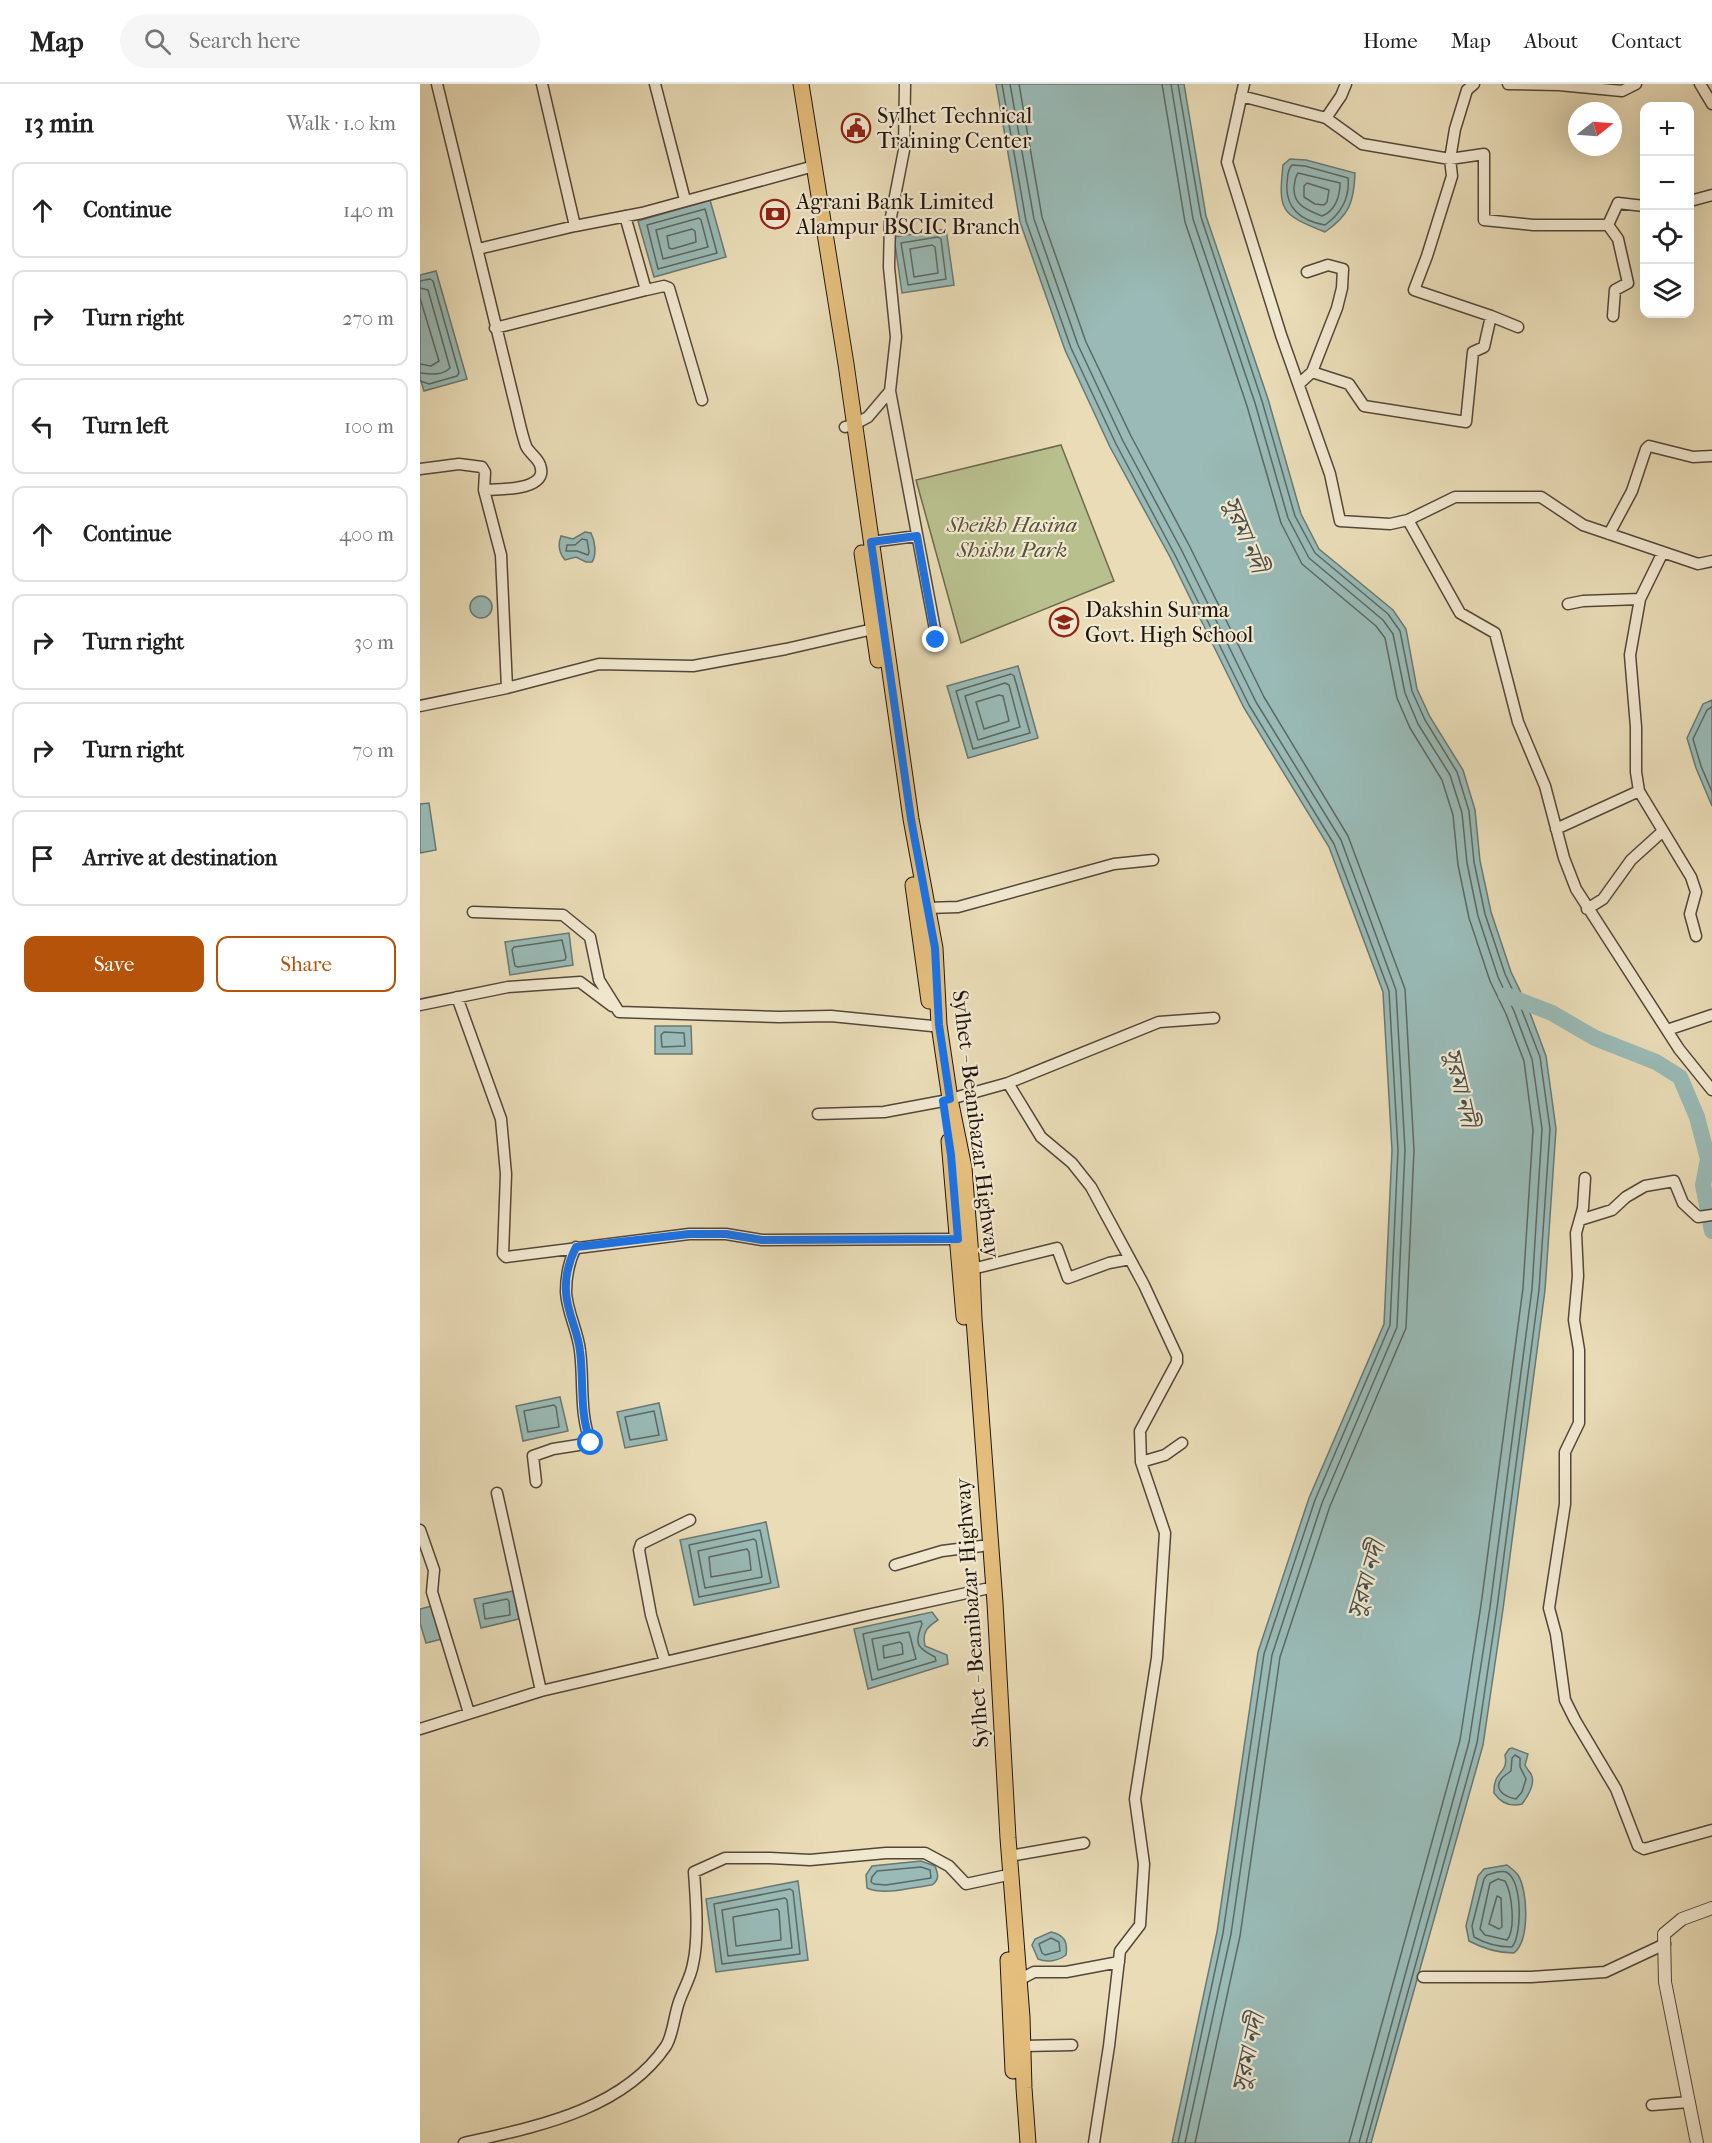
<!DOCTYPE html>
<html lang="en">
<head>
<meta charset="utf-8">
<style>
	body { margin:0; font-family:"IM FELL French Canon","Noto Serif Bengali",serif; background:#f6f6f6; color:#222 }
	.controls { position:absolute; right:18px; top:18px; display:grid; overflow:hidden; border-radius:12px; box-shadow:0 6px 24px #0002 }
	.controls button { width:54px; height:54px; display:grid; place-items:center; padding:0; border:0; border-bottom:2px solid #e0e0e0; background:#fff; color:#222; font:30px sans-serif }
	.compass { position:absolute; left:1148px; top:18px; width:54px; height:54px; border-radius:50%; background:#fff; box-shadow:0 6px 24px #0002; rotate:73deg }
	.stop { position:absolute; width:18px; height:18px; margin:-14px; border:4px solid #1a73e8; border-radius:50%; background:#fff }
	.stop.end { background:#1a73e8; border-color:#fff; box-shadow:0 2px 6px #0008 }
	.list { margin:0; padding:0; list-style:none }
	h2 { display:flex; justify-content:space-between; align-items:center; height:78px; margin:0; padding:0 24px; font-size:26px }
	h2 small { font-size:20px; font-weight:400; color:#767676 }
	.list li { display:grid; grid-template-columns:39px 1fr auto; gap:18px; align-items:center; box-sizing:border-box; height:96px; margin:0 12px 12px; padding:0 12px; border:2px solid #e0e0e0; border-radius:12px }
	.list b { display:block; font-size:22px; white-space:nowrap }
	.list em { font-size:20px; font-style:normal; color:#767676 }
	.actions { display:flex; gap:12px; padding:18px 24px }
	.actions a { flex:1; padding:14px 0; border:2px solid #b45309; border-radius:12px; text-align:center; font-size:21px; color:#b45309 }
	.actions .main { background:#b45309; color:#fff }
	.icon { flex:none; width:33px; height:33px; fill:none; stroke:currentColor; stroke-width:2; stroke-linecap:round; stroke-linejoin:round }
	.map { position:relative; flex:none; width:1292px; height:2059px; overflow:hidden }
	header { display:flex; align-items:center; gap:36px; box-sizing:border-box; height:84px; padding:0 30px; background:#fff; border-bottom:2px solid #e0e0e0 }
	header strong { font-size:28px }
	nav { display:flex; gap:33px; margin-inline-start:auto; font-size:21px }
	.search { width:420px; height:54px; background:#f6f6f6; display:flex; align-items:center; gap:15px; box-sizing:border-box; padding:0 21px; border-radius:33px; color:#767676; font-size:22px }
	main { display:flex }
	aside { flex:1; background:#fff }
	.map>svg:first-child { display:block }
</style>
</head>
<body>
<header>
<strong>Map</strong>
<div class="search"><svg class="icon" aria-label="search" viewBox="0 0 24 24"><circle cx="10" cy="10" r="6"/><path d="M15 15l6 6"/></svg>Search here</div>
<nav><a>Home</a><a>Map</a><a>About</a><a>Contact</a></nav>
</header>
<main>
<aside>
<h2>13 min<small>Walk · 1.0 km</small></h2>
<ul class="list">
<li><svg class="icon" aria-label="ahead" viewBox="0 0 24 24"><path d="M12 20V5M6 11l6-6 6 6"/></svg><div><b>Continue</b></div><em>140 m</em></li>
<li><svg class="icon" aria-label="right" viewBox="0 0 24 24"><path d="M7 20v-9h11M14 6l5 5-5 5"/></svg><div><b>Turn right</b></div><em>270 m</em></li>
<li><svg class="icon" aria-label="left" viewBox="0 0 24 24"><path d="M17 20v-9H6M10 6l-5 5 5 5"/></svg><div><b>Turn left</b></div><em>100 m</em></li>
<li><svg class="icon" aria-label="ahead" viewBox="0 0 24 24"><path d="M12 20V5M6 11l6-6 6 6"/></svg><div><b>Continue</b></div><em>400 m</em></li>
<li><svg class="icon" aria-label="right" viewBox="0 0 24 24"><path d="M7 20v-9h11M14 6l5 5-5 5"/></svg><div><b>Turn right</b></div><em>30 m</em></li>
<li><svg class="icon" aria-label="right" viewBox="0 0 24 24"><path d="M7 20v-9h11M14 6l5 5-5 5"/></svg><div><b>Turn right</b></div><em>70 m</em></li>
<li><svg class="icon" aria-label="arrive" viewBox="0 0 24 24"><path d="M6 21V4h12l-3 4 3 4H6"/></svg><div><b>Arrive at destination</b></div></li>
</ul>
<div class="actions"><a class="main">Save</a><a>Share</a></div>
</aside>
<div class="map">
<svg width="1292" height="2059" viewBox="0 0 1292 2059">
	<rect width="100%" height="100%" fill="#e9dcb7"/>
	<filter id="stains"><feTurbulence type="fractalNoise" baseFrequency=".00333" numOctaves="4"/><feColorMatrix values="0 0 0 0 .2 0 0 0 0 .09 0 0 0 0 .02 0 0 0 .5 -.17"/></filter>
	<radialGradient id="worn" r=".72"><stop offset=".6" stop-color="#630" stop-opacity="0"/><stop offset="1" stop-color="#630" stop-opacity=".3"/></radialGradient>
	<path fill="#b8c08e" stroke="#6c6a4e" stroke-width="1.5" d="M 641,361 L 694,497 L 541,559 L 496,396 Z"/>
	<path fill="#99bab6" stroke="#697873" stroke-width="1.5" d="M 576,0 L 764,0 L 786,132 L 848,315 L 881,430 L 899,465 L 973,526 L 986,545 L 997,605 L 1010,633 L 1043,686 L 1055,726 L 1060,777 L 1071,828 L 1091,888 L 1107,921 L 1126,972 L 1136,1045 L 1125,1206 L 1083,1525 L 1063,1661 L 951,2059 L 752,2059 L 797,1848 L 838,1568 L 889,1414 L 964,1240 L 972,1066 L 963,908 L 909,763 L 824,624 L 750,473 L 690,363 L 645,266 L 600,138 Z
		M 870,75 L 886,76 L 935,89 C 934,119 929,131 905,148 C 861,130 858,128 863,81 Z
		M 290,116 L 306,173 L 234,193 L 218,137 Z
		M 526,145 L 534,201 L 482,209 L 474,153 Z
		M 16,187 L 47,295 L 4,307 L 0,294 L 0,191 Z
		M 165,448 L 171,449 C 175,457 177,470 172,478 L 166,478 L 156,473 L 145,476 C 139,469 138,460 141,452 L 153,455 Z
		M50 523a11 11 0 1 1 22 0a11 11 0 1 1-22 0Z
		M 598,582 L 618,654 L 548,674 L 527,602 Z
		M 1292,616 L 1292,722 L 1276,684 L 1267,654 L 1283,620 Z
		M 9,719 L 16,766 L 0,769 L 0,720 Z
		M 149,849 L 153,881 L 90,891 L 85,858 Z
		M 235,942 L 271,942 L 272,970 L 235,970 Z
		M 140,1313 L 148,1347 L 103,1357 L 96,1322 Z
		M 239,1319 L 247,1356 L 205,1364 L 197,1328 Z
		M 346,1438 L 359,1503 L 274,1521 L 260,1456 Z
		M 93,1507 L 99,1535 L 61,1544 L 54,1515 Z
		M 12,1522 L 22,1555 L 6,1559 L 0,1539 L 0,1525 Z
		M 512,1528 L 518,1536 C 507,1543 502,1548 505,1562 L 527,1571 L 528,1580 L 448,1605 L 434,1545 Z
		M 1092,1664 L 1108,1670 L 1105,1681 C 1107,1685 1109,1687 1111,1690 C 1116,1699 1108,1712 1102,1720 C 1091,1723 1081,1719 1074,1709 C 1073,1685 1089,1691 1085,1671 L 1089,1665 Z
		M 501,1777 L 515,1782 C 518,1790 520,1795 512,1801 C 493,1803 465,1812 447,1804 L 446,1791 L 452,1782 Z
		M 1087,1781 C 1091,1784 1095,1787 1098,1791 C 1108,1807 1110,1856 1094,1869 C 1078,1869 1064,1865 1049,1857 L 1046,1842 L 1058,1792 L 1064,1785 Z
		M 378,1797 L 388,1876 L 296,1888 L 286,1815 Z
		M 631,1848 C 644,1851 648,1857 646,1871 C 638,1877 627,1879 618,1875 L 612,1861 L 615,1855 Z"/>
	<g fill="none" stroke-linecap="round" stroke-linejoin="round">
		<path stroke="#5d6862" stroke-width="1.5" d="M 582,0 L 606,137 L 651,264 L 696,360 L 755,471 L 829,621 L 914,760 L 969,907 L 978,1066 L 970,1241 L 895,1416 L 844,1570 L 803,1849 L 758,2059
			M 590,0 L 614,135 L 658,261 L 703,357 L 762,467 L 836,618 L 921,756 L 976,906 L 985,1066 L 977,1243 L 902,1419 L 852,1571 L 811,1850 L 765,2059
			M 599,0 L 622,133 L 666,258 L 711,352 L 770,463 L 844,613 L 928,752 L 985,905 L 994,1066 L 986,1244 L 910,1422 L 860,1573 L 820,1852 L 775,2059
			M 742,0 L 765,138 L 827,322 L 861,439 L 882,480 L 956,542 L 965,554 L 977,614 L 990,644 L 1022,696 L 1033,731 L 1038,781 L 1049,834 L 1070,897 L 1086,930 L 1104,977 L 1113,1046 L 1103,1204 L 1061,1521 L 1040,1656 L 929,2059
			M 751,0 L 773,135 L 835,319 L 868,434 L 889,474 L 963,536 L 973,550 L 985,609 L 998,640 L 1030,691 L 1042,729 L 1047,779 L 1058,832 L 1078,893 L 1094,927 L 1112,975 L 1122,1045 L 1112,1205 L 1070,1523 L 1049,1658 L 939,2059
			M 758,0 L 781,133 L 842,317 L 875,432 L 895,469 L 968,530 L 980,547 L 992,607 L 1005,636 L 1037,688 L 1049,727 L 1054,778 L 1065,830 L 1085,890 L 1101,924 L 1120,973 L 1130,1045 L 1119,1206 L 1077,1524 L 1057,1659 L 946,2059
			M 872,81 L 885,82 L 928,94 C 930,114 920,130 905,141 C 881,137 865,124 867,99 C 868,92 867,86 872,81 Z
			M 878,89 L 920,99 C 920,113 915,127 902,132 C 887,126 873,121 874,103 C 875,97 875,93 878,89 Z
			M 887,99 L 909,106 L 907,118 L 904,121 L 895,120 L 884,113 L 884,102 Z
			M 285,125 L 297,169 L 238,185 L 227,141 Z
			M 279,134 L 281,136 L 288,163 L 243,175 L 236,146 Z
			M 272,145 L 275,147 L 276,158 L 252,165 L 249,164 L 247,152 Z
			M 518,153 L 521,155 L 526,195 L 488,201 L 481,159 Z
			M 512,161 L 515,163 L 518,189 L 494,193 L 490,165 Z
			M 0,197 L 10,195 L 13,197 L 39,289 L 37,292 L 9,300 L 0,297
			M 0,204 L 8,206 L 30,284 C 22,292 10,290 0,289
			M 0,214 L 19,277 L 11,282 L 0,280
			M 162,455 L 167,456 L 169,468 L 168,471 L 157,467 L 146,467 L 147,461 L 155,461 Z
			M 591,590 L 594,592 L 610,649 L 553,665 L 536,607 Z
			M 585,599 L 589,601 L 600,643 L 558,656 L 545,612 Z
			M 579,611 L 583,612 L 589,637 L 564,645 L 556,618 Z
			M 1292,623 L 1287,626 L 1273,655 L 1281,682 L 1292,708
			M 142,856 L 146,873 L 145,876 L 98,883 L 95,882 L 92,866 L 94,863 Z
			M 244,948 L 264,949 L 265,962 L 242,963 L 241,951 Z
			M 134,1321 L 136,1323 L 139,1343 L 108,1348 L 104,1327 Z
			M 234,1327 L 239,1351 L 210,1356 L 205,1333 Z
			M 340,1446 L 351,1499 L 279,1513 L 269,1461 Z
			M 334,1455 L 336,1457 L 342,1493 L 285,1504 L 278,1467 Z
			M 327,1465 L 329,1468 L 331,1486 L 291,1493 L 289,1473 Z
			M 87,1515 L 89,1517 L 90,1531 L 65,1535 L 63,1520 Z
			M 501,1537 L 502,1540 C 494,1560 497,1564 515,1573 L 516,1577 L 452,1596 L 443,1550 Z
			M 489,1548 L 496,1575 L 458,1586 L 452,1555 Z
			M 480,1558 L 482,1560 L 483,1570 L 464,1574 L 463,1562 Z
			M 1095,1671 L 1100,1674 L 1100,1683 L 1106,1695 L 1102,1708 L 1096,1715 C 1086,1713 1072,1706 1082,1694 C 1085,1691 1088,1689 1091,1687 L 1092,1674 Z
			M 501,1783 L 510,1786 L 511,1794 L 466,1801 L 454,1800 L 451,1798 L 452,1793 L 457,1787 Z
			M 1077,1788 C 1079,1788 1084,1787 1086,1788 C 1103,1795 1102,1852 1092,1863 C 1078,1863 1066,1860 1054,1853 L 1052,1842 L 1064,1795 L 1067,1791 Z
			M 1078,1795 L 1085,1797 C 1092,1809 1096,1845 1087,1856 L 1065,1851 L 1060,1845 L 1070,1799 Z
			M 370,1805 L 373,1807 L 380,1870 L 302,1880 L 294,1820 Z
			M 1077,1812 L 1081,1814 L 1082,1843 L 1079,1845 L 1069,1840 Z
			M 365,1814 L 367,1816 L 372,1864 L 308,1872 L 302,1826 Z
			M 357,1825 L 359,1827 L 361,1856 L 316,1862 L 313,1833 Z
			M 631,1854 L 639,1858 L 640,1867 L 625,1871 L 622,1869 L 619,1860 Z"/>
		<path stroke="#99bab6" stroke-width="16" d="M 1086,911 L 1132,929 L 1175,954 L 1236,978 L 1260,993 L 1277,1033 L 1288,1075 L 1283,1101 L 1292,1147"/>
		<g stroke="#534739" stroke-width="13">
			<path id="minor" d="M 17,0 L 94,316 C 98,331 101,348 106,362 C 109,369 118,374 120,381 C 130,407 79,405 64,406
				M 122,0 L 155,142
				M 235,0 L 265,116
				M 824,0 L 807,78 L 861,251 L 910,390 L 920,437 L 970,440 L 988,436 L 1040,529 L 1075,549 L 1098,638 L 1125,702 L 1144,774 L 1156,805 L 1259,965 L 1292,1006
				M 1054,0 L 1047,6 L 1035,45 L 1030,75 L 1032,92 L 1007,172 L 994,206 L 1071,232 L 1098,243
				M 1088,0 L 1139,1 L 1202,7 L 1216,0
				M 1280,0 L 1292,20
				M 821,12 L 906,34 L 942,60 L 1030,75 L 1064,70 L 1064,136 L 1113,141 L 1188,141 L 1198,119 L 1224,122
				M 906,34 L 921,12 L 926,0
				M 1270,117 L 1292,111
				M 1188,141 L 1198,155 L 1208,199 L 1195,206 L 1193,232
				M 58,165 L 155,142 L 222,129 L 394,82
				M 226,206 L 244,202 L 249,204 L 282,316
				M 75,244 L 226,206 L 205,132
				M 892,288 L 929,300 L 944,322 L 1046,338 L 1053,268 L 1064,263 L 1071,232
				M 879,300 L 892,288 L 917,224 L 922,204 L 923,185 L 908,181 L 887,188
				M 470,307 L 517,556
				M 425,343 L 433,341 L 448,333 L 470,307 L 476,253 L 469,183 L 470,138 L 484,66 L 485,0
				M 0,385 L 39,380 L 62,383 L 65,388 L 64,406 L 81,471 L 87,604
				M 988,436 L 1035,413 L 1121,413 L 1163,441 L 1278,480 L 1292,477
				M 1189,450 L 1212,407 L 1226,365 L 1229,362 L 1273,373 L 1292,372
				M 451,458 L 497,452
				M 1243,468 L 1220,515 L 1210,571 L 1216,643 L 1216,688 L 1219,707 L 1271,793 L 1276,808 L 1270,830 L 1276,852
				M 1148,520 L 1163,517 L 1220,515
				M 0,622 L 87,604 L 179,580 L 273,582 L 366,565 L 453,545
				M 1136,745 L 1219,707
				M 507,824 L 538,823 L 694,780 L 733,776
				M 1167,825 L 1183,815 L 1211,776 L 1243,747
				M 53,828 L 143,831 L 170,853 L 179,896 L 199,928 L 359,933 L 411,932 L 512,942
				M 37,913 L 81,1035 L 86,1090 L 83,1170 L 86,1173 L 269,1150 L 306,1150 L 342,1156 L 538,1155
				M 0,921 L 88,903 L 160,898 L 192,922
				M 1247,946 L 1292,931
				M 588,999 L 621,1053 L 652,1079 L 671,1103 L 724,1201 L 757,1272 L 757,1278 L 720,1347 L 721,1378 L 745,1449 L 737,1574 L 715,1715 L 724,1780 L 720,1841 L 700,1867 L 689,1962 L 674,2059
				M 398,1030 L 464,1028 L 523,1017 L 588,999 L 739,938 L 794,934
				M 1165,1094 L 1163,1124 L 1156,1149 L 1158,1192 L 1154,1236 L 1159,1266 L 1159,1339 L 1145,1368 L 1145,1420 L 1129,1524 L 1136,1550 L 1145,1616 L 1155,1636 L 1196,1705 L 1218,1762 L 1224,1765 L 1292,1746
				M 1160,1136 L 1192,1126 L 1206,1113 L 1225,1102 L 1254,1097 L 1263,1119 L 1278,1133 L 1292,1131
				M 547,1181 L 552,1185 L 637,1164 L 648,1194 L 689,1179 L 710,1175
				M 721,1378 L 745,1371 L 762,1359
				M 116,1398 L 113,1372 L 133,1365 L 171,1359 C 159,1330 164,1297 160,1267 C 158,1247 147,1228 146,1208 C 146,1193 149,1177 156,1163
				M 77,1409 L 121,1607
				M 0,1446 L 14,1486 L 12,1508 L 49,1629
				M 475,1481 L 522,1467 L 562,1462
				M 245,1578 L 231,1531 L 219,1466 L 221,1460 L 270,1436
				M 0,1645 L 121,1607 L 447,1531 L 565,1505
				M 590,1772 L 664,1759
				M 1003,1893 L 1111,1893 L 1185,1888 L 1245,1860
				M 599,1896 L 614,1888 L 646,1888 L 699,1878
				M 603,1962 L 652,1961
				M 1232,2021 L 1269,2018
				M 44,2059 C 114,2043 202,2027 246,1962 C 253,1951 254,1932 259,1918 C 263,1906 271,1893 273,1880 C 279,1854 276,1815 274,1788 L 305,1774 L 350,1774 L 390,1776 L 466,1769 L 505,1769 L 529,1782 L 546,1800 L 583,1792"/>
		</g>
		<g stroke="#534739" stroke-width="14">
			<path id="tertiary" d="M 1277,2059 L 1245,1898 L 1244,1850 L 1262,1835 L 1292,1824"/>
		</g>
		<g stroke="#21150f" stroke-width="17">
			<path id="primary" d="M 381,0 L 426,280 L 491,735 L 515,864 L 519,941 L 530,1015 L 544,1084 L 552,1185 L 554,1235 L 575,1519 L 588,1754 L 602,1933 L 604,2004 L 608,2059
				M 442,469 L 458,576
				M 493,801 L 509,917
				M 529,1057 L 544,1233
				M 588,1876 L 593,1987"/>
		</g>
		<use href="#minor" stroke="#f1e8d0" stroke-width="10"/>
		<use href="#tertiary" stroke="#f1e8d0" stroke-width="12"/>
		<use href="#primary" stroke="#e4be7c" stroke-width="15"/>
	</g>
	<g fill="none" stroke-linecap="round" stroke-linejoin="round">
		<path stroke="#1a73e8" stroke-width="8" d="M 171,1359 C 159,1330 164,1297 160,1267 C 158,1247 147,1229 146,1208 C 145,1193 149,1177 156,1163 L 269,1150 L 306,1150 L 342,1156 L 538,1155 L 531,1071 L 523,1017 L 530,1015 L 519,941 L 515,864 L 491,735 L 451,458 L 497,452 L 516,556"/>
	</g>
	<defs>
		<g id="civic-ring" transform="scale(1.5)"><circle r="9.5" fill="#f1e8d0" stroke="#8f2418" stroke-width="1.5"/><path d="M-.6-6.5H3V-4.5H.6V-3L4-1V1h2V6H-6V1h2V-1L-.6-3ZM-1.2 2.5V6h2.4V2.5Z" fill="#8f2418"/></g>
		<g id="bank-ring" transform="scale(1.5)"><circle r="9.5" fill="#f1e8d0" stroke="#8f2418" stroke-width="1.5"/><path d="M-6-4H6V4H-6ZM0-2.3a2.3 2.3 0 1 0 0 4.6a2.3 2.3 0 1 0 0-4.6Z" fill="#8f2418"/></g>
		<g id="school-ring" transform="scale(1.5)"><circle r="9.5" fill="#f1e8d0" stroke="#8f2418" stroke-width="1.5"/><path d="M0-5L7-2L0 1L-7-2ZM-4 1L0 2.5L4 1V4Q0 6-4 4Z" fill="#8f2418"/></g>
	</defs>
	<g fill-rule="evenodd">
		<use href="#civic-ring" x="436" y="44"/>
		<use href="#bank-ring" x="355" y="130"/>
		<use href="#school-ring" x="644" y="538"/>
	</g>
	<g text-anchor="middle" stroke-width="4.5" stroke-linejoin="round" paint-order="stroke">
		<g font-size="22" fill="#21150f" stroke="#f1e8d0" text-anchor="start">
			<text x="457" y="39">Sylhet Technical<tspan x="457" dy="25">Training Center</tspan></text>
			<text x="376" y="125">Agrani Bank Limited<tspan x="376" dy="25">Alampur BSCIC Branch</tspan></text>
			<text x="665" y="533">Dakshin Surma<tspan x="665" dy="25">Govt. High School</tspan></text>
		</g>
		<g font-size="22" font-style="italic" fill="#56513b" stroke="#f1e8d0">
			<text x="592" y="448">Sheikh Hasina<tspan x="592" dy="25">Shishu Park</tspan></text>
		</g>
		<g font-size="22" fill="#21150f" stroke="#f1e8d0">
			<text transform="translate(557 1040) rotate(83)" y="8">Sylhet - Beanibazar Highway</text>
			<text transform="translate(551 1529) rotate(-94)" y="8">Sylhet - Beanibazar Highway</text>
		</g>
		<g font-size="24" font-style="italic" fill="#4b4f49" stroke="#f1e8d0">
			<text transform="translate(825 450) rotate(68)" y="8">সুরমা নদী</text>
			<text transform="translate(1041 1003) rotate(77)" y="8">সুরমা নদী</text>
			<text transform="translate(946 1496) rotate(-73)" y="8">সুরমা নদী</text>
			<text transform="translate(828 1969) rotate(-77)" y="8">সুরমা নদী</text>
		</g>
	</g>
	<rect width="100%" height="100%" filter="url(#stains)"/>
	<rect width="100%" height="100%" fill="url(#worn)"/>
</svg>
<div class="controls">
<button>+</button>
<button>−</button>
<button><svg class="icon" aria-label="locate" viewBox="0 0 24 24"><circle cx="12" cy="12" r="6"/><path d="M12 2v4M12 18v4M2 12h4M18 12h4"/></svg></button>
<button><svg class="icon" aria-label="layers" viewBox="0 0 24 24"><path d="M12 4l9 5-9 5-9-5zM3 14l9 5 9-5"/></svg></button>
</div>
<svg class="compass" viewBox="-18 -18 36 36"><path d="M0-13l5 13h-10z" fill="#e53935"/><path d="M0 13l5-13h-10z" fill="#767676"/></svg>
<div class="stop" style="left:171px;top:1359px"></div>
<div class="stop end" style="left:516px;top:556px"></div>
</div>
</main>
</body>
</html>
